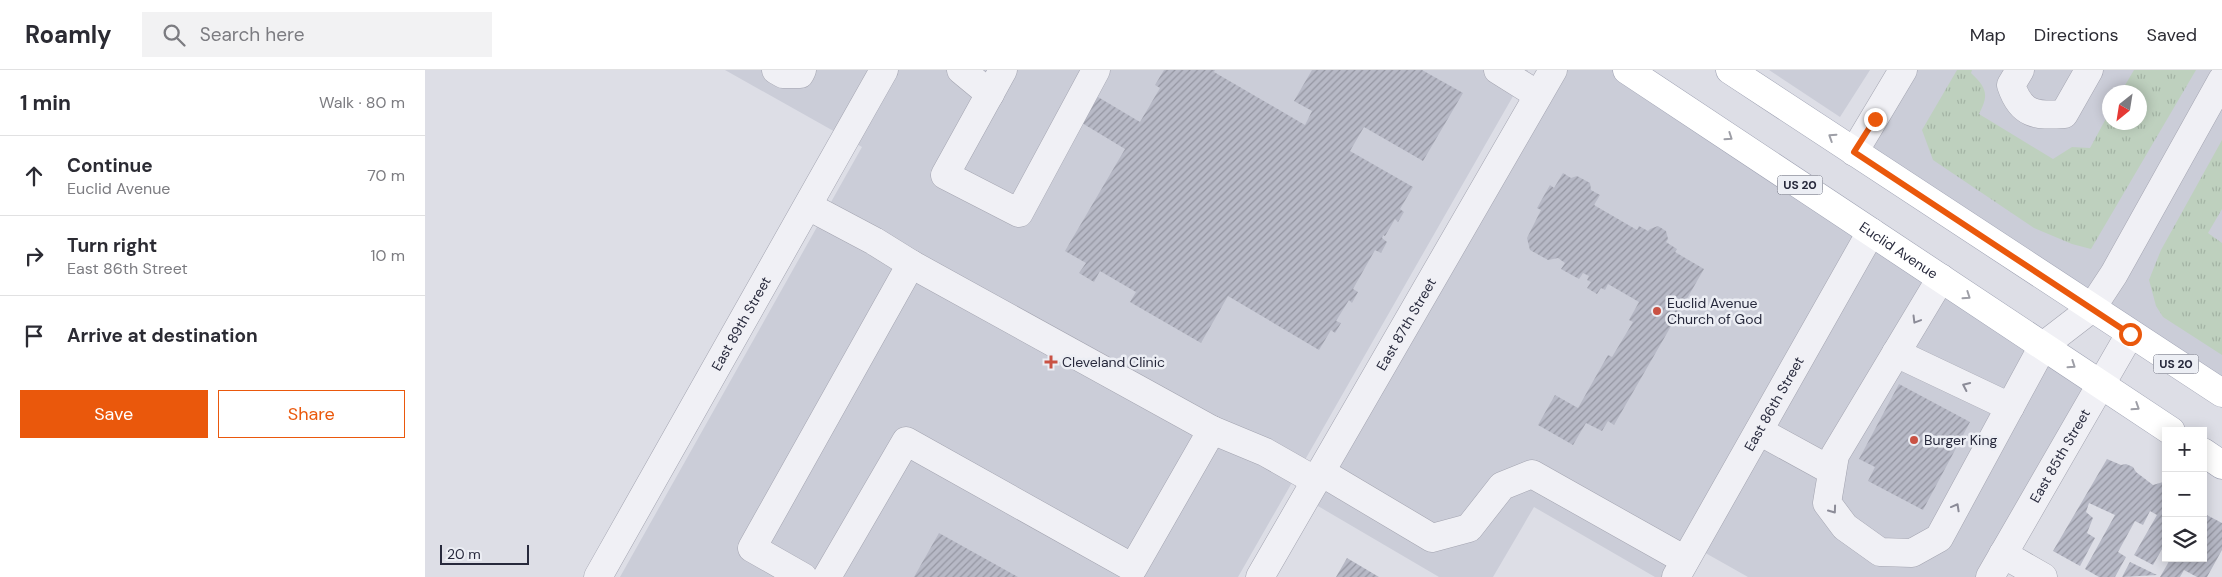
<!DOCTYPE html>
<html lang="en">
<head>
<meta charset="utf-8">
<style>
	body { margin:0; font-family:"DM Sans",sans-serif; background:#f2f2f3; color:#2b2b33 }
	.controls { position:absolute; right:15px; bottom:15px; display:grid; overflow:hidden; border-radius:0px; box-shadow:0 2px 12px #0003 }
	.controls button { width:45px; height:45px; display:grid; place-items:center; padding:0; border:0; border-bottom:1px solid #e1e1e2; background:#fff; color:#2b2b33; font:25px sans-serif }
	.compass { position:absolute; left:1677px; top:15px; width:45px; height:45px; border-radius:50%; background:#fff; box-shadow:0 2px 12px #0003; rotate:210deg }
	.scale { position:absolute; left:15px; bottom:12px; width:89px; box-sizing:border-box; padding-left:5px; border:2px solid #27293c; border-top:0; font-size:14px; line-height:18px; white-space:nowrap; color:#27293c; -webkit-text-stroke:4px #eceef4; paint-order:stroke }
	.stop { position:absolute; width:15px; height:15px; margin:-11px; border:4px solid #ea580c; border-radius:50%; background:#fff }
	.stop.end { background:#ea580c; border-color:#fff; box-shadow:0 1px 5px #0008 }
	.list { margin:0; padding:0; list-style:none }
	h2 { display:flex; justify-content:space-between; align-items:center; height:65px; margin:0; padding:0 20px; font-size:21px }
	h2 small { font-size:16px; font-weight:400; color:#7c7c81 }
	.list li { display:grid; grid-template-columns:32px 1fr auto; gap:15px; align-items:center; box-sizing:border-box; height:80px; padding:0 20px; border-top:1px solid #e1e1e2 }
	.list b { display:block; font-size:19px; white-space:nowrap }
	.list p { margin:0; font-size:16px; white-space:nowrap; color:#7c7c81 }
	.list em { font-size:16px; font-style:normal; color:#7c7c81 }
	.actions { display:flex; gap:10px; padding:15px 20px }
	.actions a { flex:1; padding:11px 0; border:1px solid #ea580c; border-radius:0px; text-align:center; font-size:18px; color:#ea580c }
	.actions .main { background:#ea580c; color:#fff }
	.icon { flex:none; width:28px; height:28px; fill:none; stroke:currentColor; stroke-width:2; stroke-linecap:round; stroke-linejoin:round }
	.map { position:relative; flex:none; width:1797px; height:507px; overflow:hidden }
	header { display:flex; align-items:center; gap:30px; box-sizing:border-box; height:70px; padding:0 25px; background:#fff; border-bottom:1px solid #e1e1e2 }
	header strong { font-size:24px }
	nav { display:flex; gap:28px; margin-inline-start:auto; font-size:18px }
	.search { width:350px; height:45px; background:#f2f2f3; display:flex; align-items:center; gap:12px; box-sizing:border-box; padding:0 18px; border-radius:0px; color:#7c7c81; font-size:19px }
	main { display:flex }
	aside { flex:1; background:#fff }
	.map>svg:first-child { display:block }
</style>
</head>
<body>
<header>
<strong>Roamly</strong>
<div class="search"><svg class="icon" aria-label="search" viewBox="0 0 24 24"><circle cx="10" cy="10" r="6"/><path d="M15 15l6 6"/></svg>Search here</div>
<nav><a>Map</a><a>Directions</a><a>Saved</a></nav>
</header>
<main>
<aside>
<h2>1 min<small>Walk · 80 m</small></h2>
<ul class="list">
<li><svg class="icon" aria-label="ahead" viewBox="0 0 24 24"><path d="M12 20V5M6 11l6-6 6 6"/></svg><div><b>Continue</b><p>Euclid Avenue</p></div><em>70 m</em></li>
<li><svg class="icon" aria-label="right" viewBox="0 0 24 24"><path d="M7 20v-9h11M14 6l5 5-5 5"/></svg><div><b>Turn right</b><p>East 86th Street</p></div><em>10 m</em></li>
<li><svg class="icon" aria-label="arrive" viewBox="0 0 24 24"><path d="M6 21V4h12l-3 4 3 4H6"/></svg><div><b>Arrive at destination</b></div></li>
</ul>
<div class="actions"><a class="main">Save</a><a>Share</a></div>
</aside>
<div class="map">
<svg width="1797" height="507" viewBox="0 0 1797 507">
	<defs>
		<pattern id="grass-tufts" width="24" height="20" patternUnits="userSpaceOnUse" patternTransform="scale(1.25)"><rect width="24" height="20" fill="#bed0be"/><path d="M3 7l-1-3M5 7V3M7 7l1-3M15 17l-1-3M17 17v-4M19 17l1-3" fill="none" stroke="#a3b3a4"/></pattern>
		<pattern id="building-hatch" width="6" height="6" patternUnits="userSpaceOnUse" patternTransform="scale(1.25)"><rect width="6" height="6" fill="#b7b9c6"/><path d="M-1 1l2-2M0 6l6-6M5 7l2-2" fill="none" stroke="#9596a2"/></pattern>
	</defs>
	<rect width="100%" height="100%" fill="#dddee6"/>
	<path fill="#cbcdd8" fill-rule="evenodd" d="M 300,0 L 1103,0 L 813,507 L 195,507 L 437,77 Z
		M 1128,0 L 1202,0 L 1676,314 L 1565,507 L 1323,507 L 1268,476 L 1251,507 L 1230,507 L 1109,437 L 1068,507 L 1014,507 L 881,429 Z
		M 1344,0 L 1445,0 L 1415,47 Z
		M 1478,0 L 1797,0 L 1797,323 L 1429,82 ZM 1684,22 L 1714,22 L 1714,52 L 1684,52 Z"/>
	<path fill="url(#grass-tufts)" d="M 1532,0 L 1547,0 L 1546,3 C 1562,18 1564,25 1554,44 L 1628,89 L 1647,77 L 1665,78 L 1684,43 L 1684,52 L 1714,52 L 1714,22 L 1696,22 L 1709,0 L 1771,0 L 1666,179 L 1647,174 L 1609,158 L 1508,90 L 1497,60 Z
		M 1797,70 L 1797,139 L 1783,163 L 1797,173 L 1797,285 L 1738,247 L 1731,236 L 1724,210 L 1736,180 Z"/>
	<path fill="url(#building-hatch)" d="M 739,0 L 790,0 L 789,2 L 880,55 L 887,41 L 869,31 L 887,0 L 997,0 L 1038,23 L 998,91 L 939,57 L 925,81 L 988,117 L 975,139 L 979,142 L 973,152 L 970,149 L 960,166 L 958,165 L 957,168 L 962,172 L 956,183 L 950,180 L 928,219 L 933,222 L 927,233 L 924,230 L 911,251 L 916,253 L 910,263 L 906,260 L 894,280 L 803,226 L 776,273 L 705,232 L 711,222 L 675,201 L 669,212 L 654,203 L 661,193 L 640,181 L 700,79 L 657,53 L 673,27 L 715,52 L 735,18 L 730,15 Z
		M 1138,103 L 1146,108 L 1152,106 L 1165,113 L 1166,120 L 1175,125 L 1169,135 L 1212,160 L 1214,156 L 1223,161 L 1225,159 L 1233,156 L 1241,161 L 1243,169 L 1241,172 L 1252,179 L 1250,182 L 1279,199 L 1189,355 L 1183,351 L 1177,361 L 1161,353 L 1148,375 L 1113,355 L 1130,325 L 1153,338 L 1183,285 L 1187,287 L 1208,252 L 1204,250 L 1214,232 L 1183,214 L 1180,220 L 1176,218 L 1172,224 L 1162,218 L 1166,212 L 1162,210 L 1164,206 L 1158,203 L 1154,209 L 1136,199 L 1140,193 L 1133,188 L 1123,190 L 1105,180 L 1102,168 L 1116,140 L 1112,138 L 1125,115 L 1129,118 Z
		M 1474,314 L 1545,352 L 1498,440 L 1443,411 L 1450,397 L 1434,389 Z
		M 1682,389 L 1696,395 L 1701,394 L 1708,397 L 1711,402 L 1728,415 L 1738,412 L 1741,414 L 1741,472 L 1728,495 L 1709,485 L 1732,445 L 1725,441 L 1718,455 L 1710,451 L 1693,482 L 1701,487 L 1690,507 L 1674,507 L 1660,499 L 1690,445 L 1664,433 L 1661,442 L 1668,448 L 1662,463 L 1670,468 L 1655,496 L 1628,481 Z
		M 1778,443 L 1797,453 L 1797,480 L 1782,507 L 1772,507 L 1759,500 L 1755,507 L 1735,507 L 1746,488 L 1778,488 Z
		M 514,463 L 593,507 L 489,507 Z
		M 922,488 L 954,507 L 911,507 Z
		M 1705,492 L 1732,505 L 1697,507 Z"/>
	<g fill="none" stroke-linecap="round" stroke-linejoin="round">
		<g stroke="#a3a4b0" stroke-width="29">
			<g id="minor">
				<path d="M 351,0 L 358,4 L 375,4 L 377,0"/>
				<path d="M 536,0 L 565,24"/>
				<path d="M 578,0 L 520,105 L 594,143 L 671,0"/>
				<path d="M 1073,0 L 1113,25"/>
				<path d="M 1595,0 L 1586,15 C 1596,45 1611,46 1639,44 L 1664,0"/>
				<path d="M 1429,82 L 1478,0"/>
				<path d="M 486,194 L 787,360"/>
				<path d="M 1516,208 L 1410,385 L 1402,433 L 1420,457 L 1455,482 L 1487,483 L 1514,468 L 1618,276 L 1666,239 L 1689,204 L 1797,10"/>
				<path d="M 1471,283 L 1585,337"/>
				<path d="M 1334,361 L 1407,401"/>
				<path d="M 896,402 L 1007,468 L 1044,458 L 1077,416 L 1107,404 L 1260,490"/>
				<path d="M 1578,484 L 1618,507"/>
				<path id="s1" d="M 173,507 L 459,0"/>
				<path d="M 378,507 L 327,478 L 486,194 L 449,171 L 383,136"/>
				<path d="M 402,507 L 481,371 L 708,498 L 787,360 L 840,382 L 891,411"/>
				<path id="s2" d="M 835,507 L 1128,0"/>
				<path id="s3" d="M 1251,507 L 1446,162"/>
				<path id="s4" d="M 1565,507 L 1705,264"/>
			</g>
		</g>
		<g stroke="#9da0b2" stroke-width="29">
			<g id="major">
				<path id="s5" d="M 1202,0 L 1746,361"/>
				<path d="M 1305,0 L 1797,323"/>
				<path d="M 1778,382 L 1797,395"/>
			</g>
		</g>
		<use href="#minor" stroke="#f0f0f5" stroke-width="28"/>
		<use href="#major" stroke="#fff" stroke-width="28"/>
	</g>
	<defs><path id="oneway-chevron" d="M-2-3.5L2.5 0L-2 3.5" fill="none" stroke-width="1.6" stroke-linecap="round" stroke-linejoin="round" transform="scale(1.25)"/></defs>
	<g stroke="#9e9fa7">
		<use href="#oneway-chevron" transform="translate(1304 67) rotate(34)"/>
		<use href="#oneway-chevron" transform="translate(1407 67) rotate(-147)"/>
		<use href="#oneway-chevron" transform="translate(1542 226) rotate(34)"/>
		<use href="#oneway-chevron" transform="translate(1647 295) rotate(34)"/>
		<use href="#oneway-chevron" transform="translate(1711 337) rotate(33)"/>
	</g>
	<g stroke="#8c8c98">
		<use href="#oneway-chevron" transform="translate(1491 250) rotate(121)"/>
		<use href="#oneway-chevron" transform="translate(1541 316) rotate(-155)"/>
		<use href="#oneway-chevron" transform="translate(1531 437) rotate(-61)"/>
		<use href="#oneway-chevron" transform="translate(1408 440) rotate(54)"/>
	</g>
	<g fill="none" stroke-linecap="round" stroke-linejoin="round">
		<path stroke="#ea580c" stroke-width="6" d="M 1450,49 L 1429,82 L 1705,264"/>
	</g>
	<g fill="#c95244" stroke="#eceef4" stroke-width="2">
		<circle cx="1232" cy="241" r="5"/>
		<path d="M623.5 284.5h5v5h5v5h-5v5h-5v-5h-5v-5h5z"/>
		<circle cx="1489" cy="370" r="5"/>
	</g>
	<g text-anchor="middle" stroke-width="5" stroke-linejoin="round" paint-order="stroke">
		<g fill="#eceef4" stroke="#626473" stroke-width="1">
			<rect x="1352.5" y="105.5" width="45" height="19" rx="4"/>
			<rect x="1728.5" y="284.5" width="45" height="19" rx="4"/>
		</g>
		<g font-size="12" font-weight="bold" fill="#27293c">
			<text x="1375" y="119">US 20</text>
			<text x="1751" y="298">US 20</text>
		</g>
		<g font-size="14" fill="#27293c" stroke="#eceef4">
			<text dy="5" stroke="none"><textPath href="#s5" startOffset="326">Euclid Avenue</textPath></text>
			<text dy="5" stroke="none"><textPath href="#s2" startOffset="292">East 87th Street</textPath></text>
			<text dy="5" stroke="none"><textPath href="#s1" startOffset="291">East 89th Street</textPath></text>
			<text dy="5" stroke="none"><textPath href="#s3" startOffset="199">East 86th Street</textPath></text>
			<text dy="5" stroke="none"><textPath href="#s4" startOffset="140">East 85th Street</textPath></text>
		</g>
		<g font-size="14" fill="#27293c" stroke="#eceef4" text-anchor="start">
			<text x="1242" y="238">Euclid Avenue<tspan x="1242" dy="16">Church of God</tspan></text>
			<text x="637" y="297">Cleveland Clinic</text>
			<text x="1499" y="375">Burger King</text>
		</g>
	</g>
</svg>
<div class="controls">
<button>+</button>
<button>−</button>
<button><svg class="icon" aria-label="layers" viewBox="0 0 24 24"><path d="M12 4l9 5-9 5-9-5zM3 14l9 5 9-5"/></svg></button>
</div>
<svg class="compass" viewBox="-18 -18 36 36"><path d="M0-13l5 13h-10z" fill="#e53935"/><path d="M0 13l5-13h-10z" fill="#7c7c81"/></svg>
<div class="scale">20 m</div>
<div class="stop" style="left:1705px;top:264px"></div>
<div class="stop end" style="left:1450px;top:49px"></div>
</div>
</main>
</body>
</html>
